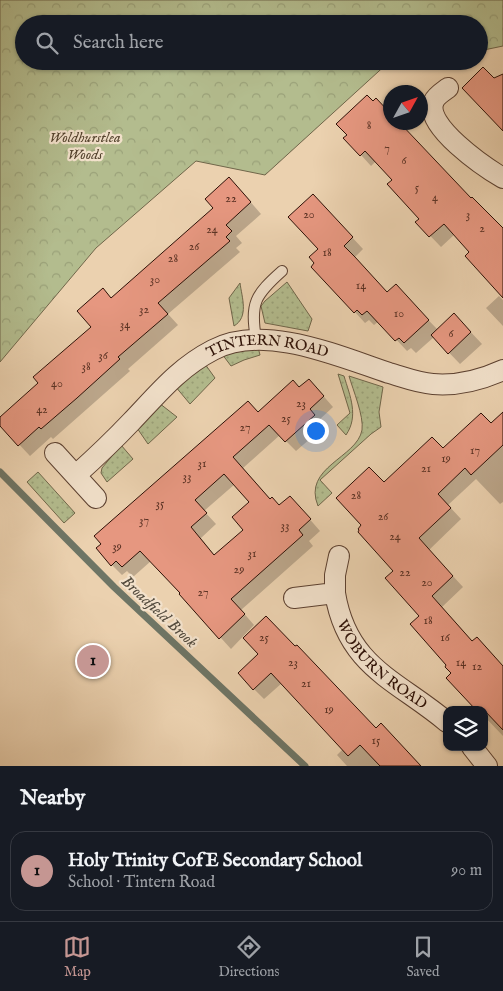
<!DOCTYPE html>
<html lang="en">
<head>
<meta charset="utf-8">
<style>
	body { margin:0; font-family:"IM FELL English",serif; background:#242831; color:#f1f3f6 }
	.controls { position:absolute; right:15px; bottom:15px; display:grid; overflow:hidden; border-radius:10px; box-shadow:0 1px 4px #0004 }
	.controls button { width:45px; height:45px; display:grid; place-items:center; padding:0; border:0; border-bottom:1px solid #363941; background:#171b24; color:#f1f3f6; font:25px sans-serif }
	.compass { position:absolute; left:383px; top:85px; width:45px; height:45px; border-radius:50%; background:#171b24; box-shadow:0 1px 4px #0004; rotate:50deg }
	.you { position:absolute; left:315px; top:430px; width:18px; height:18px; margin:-12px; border:4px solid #fff; border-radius:50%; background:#1a73e8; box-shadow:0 0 0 8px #1a73e833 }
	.badge { display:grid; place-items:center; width:32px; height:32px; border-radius:50%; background:#c59692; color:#111; font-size:16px; font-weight:700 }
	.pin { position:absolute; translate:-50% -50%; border:2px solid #fff; box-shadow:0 1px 5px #0006 }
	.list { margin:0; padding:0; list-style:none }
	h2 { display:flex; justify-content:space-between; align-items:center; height:65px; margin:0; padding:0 20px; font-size:21px }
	h2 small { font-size:16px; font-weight:400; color:#9ea1a6 }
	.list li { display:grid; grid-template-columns:32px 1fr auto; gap:15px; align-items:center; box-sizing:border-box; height:80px; margin:0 10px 10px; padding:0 10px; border:1px solid #363941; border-radius:15px }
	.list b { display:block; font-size:19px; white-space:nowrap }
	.list p { margin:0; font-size:16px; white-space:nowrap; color:#9ea1a6 }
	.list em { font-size:16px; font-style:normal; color:#9ea1a6 }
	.icon { flex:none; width:28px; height:28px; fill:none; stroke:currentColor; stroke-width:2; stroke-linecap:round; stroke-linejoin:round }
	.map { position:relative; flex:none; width:503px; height:766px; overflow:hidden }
	.search { position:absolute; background:#171b24; box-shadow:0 1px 4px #0004; left:15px; right:15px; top:15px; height:55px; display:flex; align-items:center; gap:12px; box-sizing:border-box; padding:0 18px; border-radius:28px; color:#9ea1a6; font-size:19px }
	.sheet { height:155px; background:#171b24 }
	nav { display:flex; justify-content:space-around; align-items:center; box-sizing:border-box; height:70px; border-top:1px solid #363941; background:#171b24; font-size:14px; color:#9ea1a6 }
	nav a { display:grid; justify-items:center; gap:2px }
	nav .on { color:#c59692 }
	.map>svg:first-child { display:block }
</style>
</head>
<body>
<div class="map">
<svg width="503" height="766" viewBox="0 0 503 766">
	<defs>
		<pattern id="grass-dots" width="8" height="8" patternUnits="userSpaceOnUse" patternTransform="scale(1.25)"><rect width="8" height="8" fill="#b3bc8e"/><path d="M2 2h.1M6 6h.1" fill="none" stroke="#9aa179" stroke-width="1.8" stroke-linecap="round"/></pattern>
		<pattern id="forest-crowns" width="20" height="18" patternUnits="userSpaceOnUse" patternTransform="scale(1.25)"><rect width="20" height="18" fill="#b3bc8e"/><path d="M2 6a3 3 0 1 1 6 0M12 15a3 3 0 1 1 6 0" fill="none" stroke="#9aa179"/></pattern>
	</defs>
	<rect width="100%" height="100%" fill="#ebd1af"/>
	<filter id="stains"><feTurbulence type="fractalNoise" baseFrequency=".004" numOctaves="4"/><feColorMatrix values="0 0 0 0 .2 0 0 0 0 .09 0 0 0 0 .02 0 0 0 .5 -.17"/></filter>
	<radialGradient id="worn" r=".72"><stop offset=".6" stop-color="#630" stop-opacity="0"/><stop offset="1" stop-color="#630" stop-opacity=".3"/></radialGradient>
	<path fill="url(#grass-dots)" stroke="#70664a" d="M 287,282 L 312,319 L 308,331 L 265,323 L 261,306 L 265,301 Z
		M 240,283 C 242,298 249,317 234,326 L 229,298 Z
		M 258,347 L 260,355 L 244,360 L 231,366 L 222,354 Z
		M 205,364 L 215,378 L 190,404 L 175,386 Z
		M 338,374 L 344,376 C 350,396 359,416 346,435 L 337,425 L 350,413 Z
		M 349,376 L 383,387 L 379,412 L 381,427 L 371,434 L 320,480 L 332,493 L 318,506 C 302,467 357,458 362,430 C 364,416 353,390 349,376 Z
		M 159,403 L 177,417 L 148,444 L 137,428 Z
		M 121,445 L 133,459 L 107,482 L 101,473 L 102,468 Z
		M 38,472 L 75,513 L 64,523 L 27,482 Z"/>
	<path fill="url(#forest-crowns)" stroke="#70664a" d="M 0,0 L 503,0 L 503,46 L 479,51 L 479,24 L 24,24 L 24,61 L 390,61 L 265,175 L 196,161 L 96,248 L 0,362 Z"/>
	<path fill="#0003" fill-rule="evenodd" d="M 376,99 L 390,114 L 390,122 L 503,230 L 503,296 L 471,252 L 455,234 L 441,247 L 417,222 L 421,219 L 393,180 L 376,161 L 371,166 L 361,155 L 373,103 Z
		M 240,190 L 261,214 L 236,236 L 242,243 L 236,248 L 240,252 L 168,314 L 178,325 L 128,369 L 130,371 L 53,439 L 51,437 L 30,456 L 0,424 L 0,419 L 40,383 L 93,327 L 103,290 L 112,299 Z
		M 324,207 L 363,249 L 354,258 L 387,294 L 406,297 L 438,330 L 465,326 L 482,344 L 460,364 L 434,337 L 416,353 L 411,348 L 407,351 L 379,321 L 374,325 L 369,320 L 365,323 L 355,312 L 320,249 Z
		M 499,296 L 503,300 L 503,326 L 486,308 Z
		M 300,389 L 319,391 L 333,407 L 319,420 L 325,426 L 296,451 L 280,435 L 243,468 L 271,500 L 279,506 L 300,508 L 320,531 L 309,541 L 313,546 L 241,610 L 254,625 L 231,649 L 151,561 L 133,577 L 127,571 L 122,575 L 112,565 L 258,413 ZM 235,484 L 251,502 L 245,530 L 215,556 L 201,538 L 216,524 L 204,511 Z
		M 503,418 L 503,502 L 500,504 L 476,479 L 448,505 L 461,519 L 429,550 L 463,587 L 442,607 L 473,642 L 503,667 L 503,736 L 484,716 L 484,710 L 453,673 L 395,571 L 384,484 L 443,450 Z
		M 260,654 L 376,729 L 381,725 L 421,766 L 347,766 L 337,755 L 343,749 L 282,683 L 264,699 L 254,689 Z"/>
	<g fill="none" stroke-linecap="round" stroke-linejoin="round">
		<path stroke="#6e7565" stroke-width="7" d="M 0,472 L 114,587 L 305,766"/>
	</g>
	<path fill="#e69780" stroke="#2d1006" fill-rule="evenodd" d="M 483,67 L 494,78 L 503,74 L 503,131 L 462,88 Z
		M 367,95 L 373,101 L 376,98 L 390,113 L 390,122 L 399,122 L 471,198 L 472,197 L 503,228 L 503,298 L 465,256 L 469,252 L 444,224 L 429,237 L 415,222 L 419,219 L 387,184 L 392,180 L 365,151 L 360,156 L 343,138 L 347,135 L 336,124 Z
		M 229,177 L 251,202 L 226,225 L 232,231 L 226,237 L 230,241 L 158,303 L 168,314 L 118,357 L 120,359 L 77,398 L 41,429 L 39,427 L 18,446 L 0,426 L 0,417 L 38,383 L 33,377 L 91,327 L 77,311 L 103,288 L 111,298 L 213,208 L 205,199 Z
		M 313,194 L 353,237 L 344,246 L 355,257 L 387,292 L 396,284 L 429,320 L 404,343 L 399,338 L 395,341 L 367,311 L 362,315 L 357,310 L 354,313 L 311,267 L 314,263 L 309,257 L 318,249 L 288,217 Z
		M 454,313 L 471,332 L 448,354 L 431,335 Z
		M 309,379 L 324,396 L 310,409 L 315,415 L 285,442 L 269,425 L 233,457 L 270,499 L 272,497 L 279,505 L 290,496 L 311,519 L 299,530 L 303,535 L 231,599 L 245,614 L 219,639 L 179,594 L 180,593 L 140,551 L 122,567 L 116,561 L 111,566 L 96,548 L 101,544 L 94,536 L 248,401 L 258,412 L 293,380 L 299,387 ZM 224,474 L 249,502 L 232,517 L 243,530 L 214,555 L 191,527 L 207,513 L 195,500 Z
		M 503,412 L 503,445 L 471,475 L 465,468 L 438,494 L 451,508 L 419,538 L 453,576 L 432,596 L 472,641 L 477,637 L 503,666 L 503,730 L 484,710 L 476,710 L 446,678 L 451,673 L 445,667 L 446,665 L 410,624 L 419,616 L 385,578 L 393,571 L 358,532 L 359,530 L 358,529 L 361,525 L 336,498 L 369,467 L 384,482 L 432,437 L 443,448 L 481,413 L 491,423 Z
		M 266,616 L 295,646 L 297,645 L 376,728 L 381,723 L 421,766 L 380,766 L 360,745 L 348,756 L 271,673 L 253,690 L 238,673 L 258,654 L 243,638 Z"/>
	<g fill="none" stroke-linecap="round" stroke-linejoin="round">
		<g stroke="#5c4030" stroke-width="12">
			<path id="service" d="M 256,339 C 250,303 255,295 282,271"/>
		</g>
		<g stroke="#5c4030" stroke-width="22">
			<g id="minor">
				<path d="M 448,88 C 444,91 436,96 434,101 C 422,125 486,168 503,178"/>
				<path d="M 55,453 L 96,498"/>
				<path id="s1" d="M 76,475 C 95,458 113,441 131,422 C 157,395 178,368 213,350 C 264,323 338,356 389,373 C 403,377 418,383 433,384 C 457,386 481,380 503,370"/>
				<path id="s2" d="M 335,593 C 347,667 397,680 447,722"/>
				<path d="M 294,598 L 335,593 L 335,575 L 339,556"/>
				<path d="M 472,747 L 487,766"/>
			</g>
		</g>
		<use href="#service" stroke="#f2e1cb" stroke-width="10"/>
		<use href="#minor" stroke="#f2e1cb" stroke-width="20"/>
	</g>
	<g text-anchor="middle" stroke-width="4.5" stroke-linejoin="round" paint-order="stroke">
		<g font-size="12" fill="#5b3224">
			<text x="369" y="129">8</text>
			<text x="387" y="152">7</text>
			<text x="404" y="164">6</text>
			<text x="417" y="191">5</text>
			<text x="435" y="201">4</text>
			<text x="231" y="202">22</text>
			<text x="309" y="218">20</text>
			<text x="468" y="218">3</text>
			<text x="482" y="232">2</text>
			<text x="212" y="233">24</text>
			<text x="194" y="250">26</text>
			<text x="327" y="256">18</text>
			<text x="173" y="262">28</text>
			<text x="155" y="283">30</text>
			<text x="361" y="289">14</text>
			<text x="144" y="313">32</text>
			<text x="399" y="317">10</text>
			<text x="125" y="328">34</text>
			<text x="451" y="337">6</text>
			<text x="103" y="359">36</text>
			<text x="86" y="370">38</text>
			<text x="57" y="387">40</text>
			<text x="301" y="407">23</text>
			<text x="42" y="413">42</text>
			<text x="286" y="422">25</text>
			<text x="245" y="431">27</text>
			<text x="475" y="454">17</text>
			<text x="446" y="462">19</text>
			<text x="202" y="467">31</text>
			<text x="426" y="472">21</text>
			<text x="187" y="480">33</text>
			<text x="356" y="499">28</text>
			<text x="160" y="507">35</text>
			<text x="383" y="520">26</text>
			<text x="144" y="524">37</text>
			<text x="285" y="529">33</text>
			<text x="395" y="540">24</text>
			<text x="117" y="550">39</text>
			<text x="252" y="557">31</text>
			<text x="239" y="573">29</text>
			<text x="405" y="576">22</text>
			<text x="427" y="586">20</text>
			<text x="203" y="596">27</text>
			<text x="428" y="624">18</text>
			<text x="264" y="641">25</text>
			<text x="445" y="641">16</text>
			<text x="293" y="666">23</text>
			<text x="461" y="666">14</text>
			<text x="477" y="670">12</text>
			<text x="306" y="687">21</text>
			<text x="329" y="713">19</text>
			<text x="376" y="744">15</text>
		</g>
		<g font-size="15" font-style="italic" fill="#55442f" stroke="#f2e1cb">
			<text x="85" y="142">Woldhurstlea<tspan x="85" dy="17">Woods</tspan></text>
		</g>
		<g font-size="15" fill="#2d1006" stroke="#f2e1cb">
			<text dy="5" stroke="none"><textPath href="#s1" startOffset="242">TINTERN ROAD</textPath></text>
			<text dy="5" stroke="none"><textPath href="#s2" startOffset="89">WOBURN ROAD</textPath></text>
		</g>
		<g font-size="16" font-style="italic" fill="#534b3e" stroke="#f2e1cb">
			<text transform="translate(160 611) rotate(43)" y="6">Broadfield Brook</text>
		</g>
	</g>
	<rect width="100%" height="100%" filter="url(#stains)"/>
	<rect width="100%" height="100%" fill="url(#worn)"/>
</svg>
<div class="controls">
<button><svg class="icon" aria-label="layers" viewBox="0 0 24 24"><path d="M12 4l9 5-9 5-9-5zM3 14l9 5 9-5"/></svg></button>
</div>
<svg class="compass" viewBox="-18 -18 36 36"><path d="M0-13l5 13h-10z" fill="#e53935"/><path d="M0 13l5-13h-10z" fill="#9ea1a6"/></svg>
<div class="you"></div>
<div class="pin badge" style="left:93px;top:661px">1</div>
<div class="search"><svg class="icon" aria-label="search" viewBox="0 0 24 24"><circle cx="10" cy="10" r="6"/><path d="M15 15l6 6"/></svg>Search here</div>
</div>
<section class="sheet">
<h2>Nearby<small></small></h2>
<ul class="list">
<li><span class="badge">1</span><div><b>Holy Trinity CofE Secondary School</b><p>School · Tintern Road</p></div><em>90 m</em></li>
</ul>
</section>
<nav>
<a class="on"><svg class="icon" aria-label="map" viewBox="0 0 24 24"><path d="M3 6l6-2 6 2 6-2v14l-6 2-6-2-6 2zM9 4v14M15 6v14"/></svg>Map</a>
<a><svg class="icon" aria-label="directions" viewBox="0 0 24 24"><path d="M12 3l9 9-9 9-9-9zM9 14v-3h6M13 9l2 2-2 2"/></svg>Directions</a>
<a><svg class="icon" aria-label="saved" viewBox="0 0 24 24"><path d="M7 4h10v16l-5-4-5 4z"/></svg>Saved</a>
</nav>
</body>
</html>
